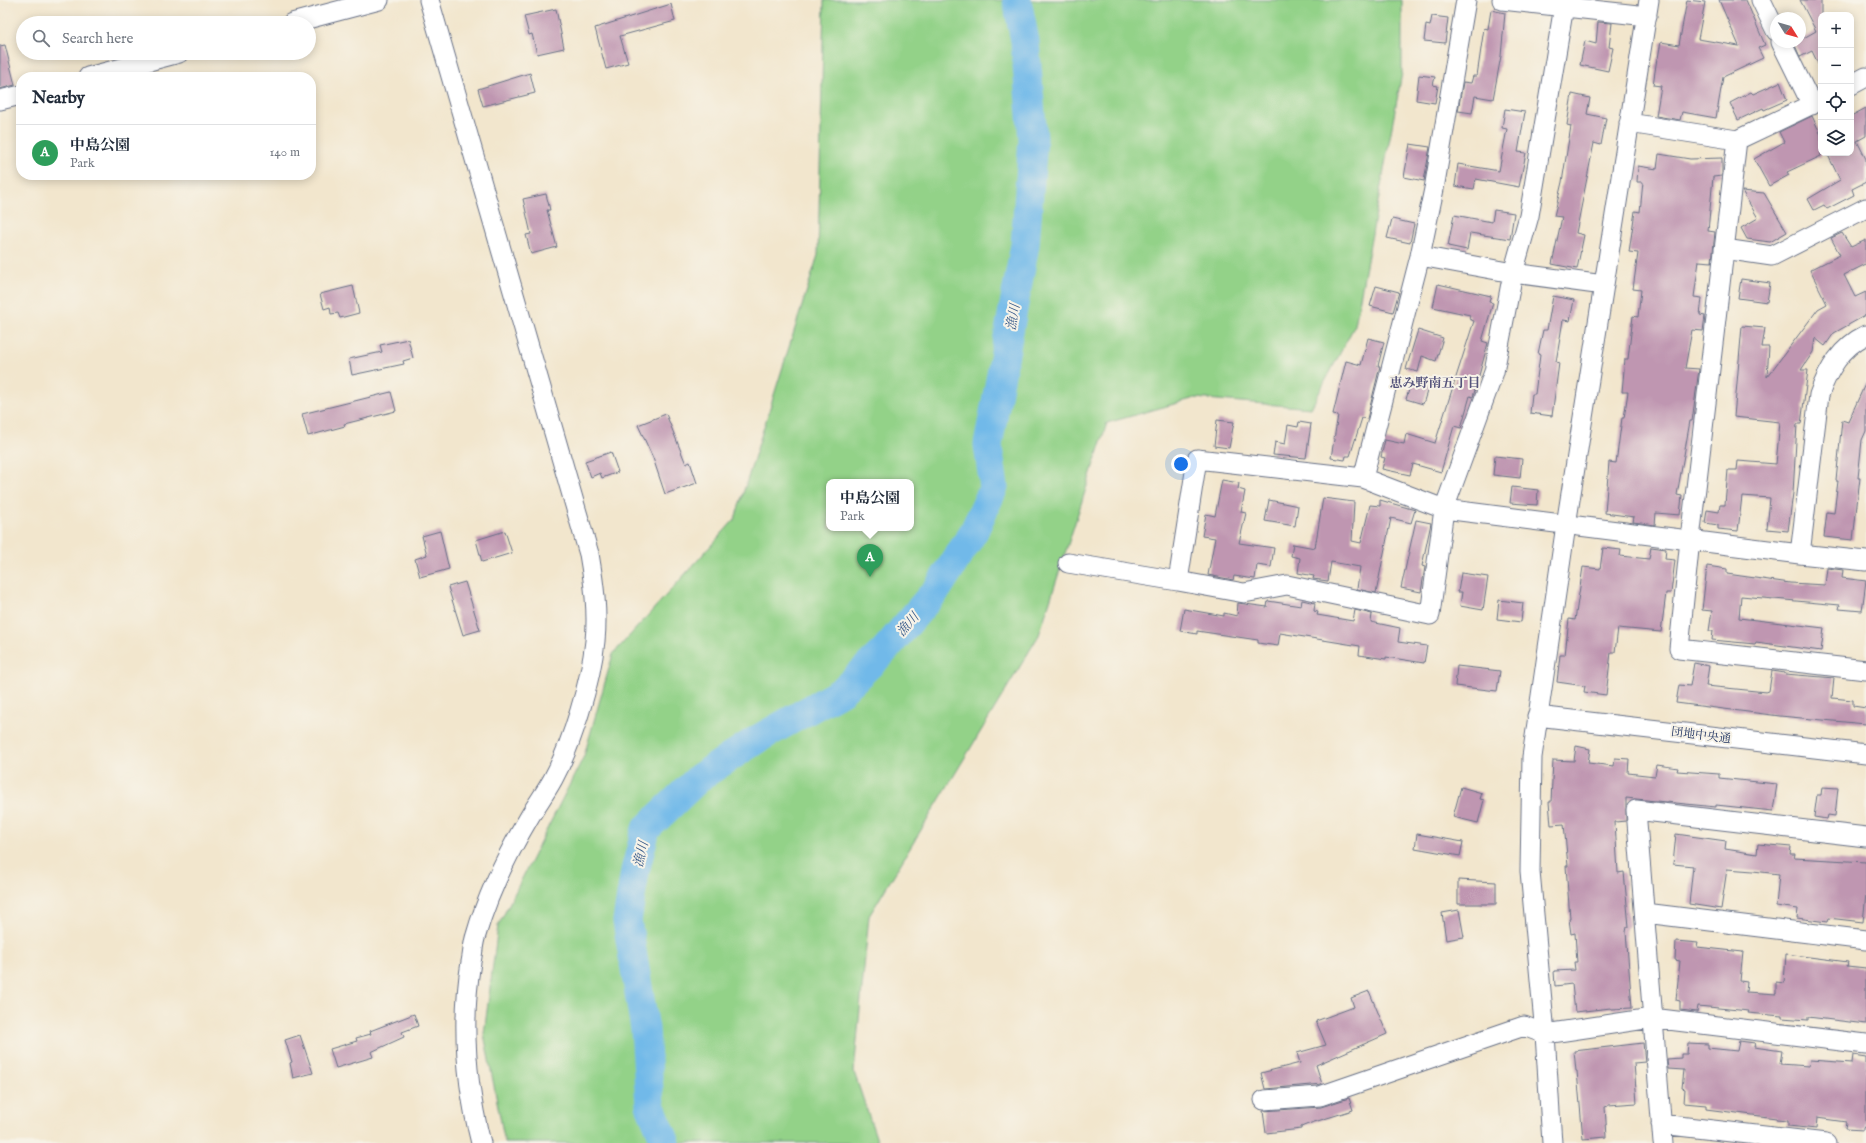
<!DOCTYPE html>
<html lang="en">
<head>
<meta charset="utf-8">
<style>
	body { margin:0; font-family:"IM FELL English","Noto Serif JP",serif; background:#f2f2f3; color:#1f2937 }
	.controls { position:absolute; right:12px; top:12px; display:grid; overflow:hidden; border-radius:8px; box-shadow:0 2px 10px #0003 }
	.controls button { width:36px; height:36px; display:grid; place-items:center; padding:0; border:0; border-bottom:1px solid #e0e1e3; background:#fff; color:#1f2937; font:20px sans-serif }
	.compass { position:absolute; left:1770px; top:12px; width:36px; height:36px; border-radius:50%; background:#fff; box-shadow:0 2px 10px #0003; rotate:127deg }
	.you { position:absolute; left:1181px; top:464px; width:14px; height:14px; margin:-10px; border:3px solid #fff; border-radius:50%; background:#1a73e8; box-shadow:0 0 0 6px #1a73e833 }
	.badge { display:grid; place-items:center; width:26px; height:26px; border-radius:50%; background:#b5179e; color:#fff; font-size:13px; font-weight:700 }
	.pin { position:absolute; translate:-50% -33px; filter:drop-shadow(0 1px 2px #0008) }
	.pin::after { content:''; position:absolute; top:21px; width:14px; height:12px; background:inherit; clip-path:polygon(0 0,100% 0,50% 100%) }
	.popup { position:absolute; left:826px; top:479px; width:88px; height:52px; box-sizing:border-box; display:grid; place-content:center; border-radius:8px; background:#fff; filter:drop-shadow(0 1px 3px #0005); font-size:13px; white-space:nowrap; color:#747a83 }
	.popup b { font-size:15px; color:#1f2937 }
	.popup::after { content:''; position:absolute; left:50%; top:100%; margin-left:-8px; border:8px solid transparent; border-top-color:#fff }
	.list { margin:0; padding:0; list-style:none }
	h2 { display:flex; justify-content:space-between; align-items:center; height:52px; margin:0; padding:0 16px; font-size:17px }
	h2 small { font-size:13px; font-weight:400; color:#747a83 }
	.list li { display:grid; grid-template-columns:26px 1fr auto; gap:12px; align-items:center; box-sizing:border-box; height:56px; padding:0 16px; border-top:1px solid #e0e1e3 }
	.list b { display:block; font-size:15px; white-space:nowrap }
	.list p { margin:0; font-size:13px; white-space:nowrap; color:#747a83 }
	.list em { font-size:13px; font-style:normal; color:#747a83 }
	.icon { flex:none; width:22px; height:22px; fill:none; stroke:currentColor; stroke-width:2; stroke-linecap:round; stroke-linejoin:round }
	.map { position:relative; flex:none; width:1866px; height:1143px; overflow:hidden }
	.search { position:absolute; background:#fff; box-shadow:0 2px 10px #0003; left:16px; top:16px; width:300px; height:44px; display:flex; align-items:center; gap:10px; box-sizing:border-box; padding:0 14px; border-radius:22px; color:#747a83; font-size:15px }
	.panel { position:absolute; background:#fff; box-shadow:0 2px 10px #0003; left:16px; top:72px; width:300px; height:108px; border-radius:16px }
	.map>svg:first-child { display:block }
</style>
</head>
<body>
<div class="map">
<svg width="1866" height="1143" viewBox="0 0 1866 1143">
	<rect width="100%" height="100%" fill="#f7f3e8"/>
	<filter id="ink" filterUnits="userSpaceOnUse"><feTurbulence type="fractalNoise" baseFrequency=".025" numOctaves="2"/><feDisplacementMap in="SourceGraphic" scale="8" xChannelSelector="R" yChannelSelector="G"/><feConvolveMatrix kernelMatrix="1 2 1 2 8 2 1 2 1" color-interpolation-filters="sRGB"/></filter>
	<filter id="wash" filterUnits="userSpaceOnUse"><feTurbulence type="fractalNoise" baseFrequency=".012" numOctaves="4" result="noise"/><feDisplacementMap in="SourceGraphic" scale="16" xChannelSelector="R" yChannelSelector="G"/><feGaussianBlur stdDeviation="0.9" result="paint"/><feColorMatrix in="noise" values="0 0 0 0 0 0 0 0 0 0 0 0 0 0 0 0 0 1.4 0 .05"/><feComposite in="paint" operator="in"/></filter>
	<g filter="url(#wash)">
		<rect width="100%" height="100%" fill="#f2e6cd"/>
		<path fill="#93d288" stroke="#578073" fill-rule="evenodd" d="M 824,0 L 1402,0 L 1402,73 L 1355,325 L 1311,408 L 1195,398 L 1107,423 L 1039,635 L 869,916 L 854,1072 L 878,1143 L 505,1143 L 484,1034 L 498,926 L 584,756 L 613,654 L 735,519 L 818,255 ZM 829,482 L 911,482 L 911,528 L 829,528 Z"/>
		<g fill="none" stroke-linecap="round" stroke-linejoin="round">
			<path stroke="#71b9e9" stroke-width="29" d="M 666,1143 L 650,1105 L 645,1029 L 627,921 L 635,871 L 646,829 L 700,777 L 756,740 L 842,691 L 884,651 L 938,588 L 974,531 L 994,487 L 988,445 L 1025,245 L 1033,139 L 1025,41 L 1017,0"/>
		</g>
		<g id="blocks">
			<path fill="#bf96b1" d="M 1687,0 L 1705,2 L 1698,39 L 1739,46 L 1719,0 L 1746,0 L 1765,45 L 1758,48 L 1763,58 L 1723,77 L 1716,118 L 1682,112 L 1680,120 L 1656,116 L 1661,86 L 1653,85 L 1657,58 L 1658,58 L 1661,42 L 1679,45 Z
				M 1800,0 L 1821,0 L 1821,70 L 1812,51 L 1800,57 L 1794,43 L 1800,42 L 1800,40 L 1816,31 Z
				M 671,4 L 675,21 L 620,36 L 628,63 L 606,69 L 595,28 Z
				M 556,9 L 564,48 L 537,54 L 532,34 L 529,35 L 524,16 Z
				M 1491,10 L 1505,13 L 1501,56 L 1493,99 L 1475,96 L 1472,113 L 1458,111 L 1463,82 L 1471,83 L 1473,76 L 1477,76 L 1484,28 L 1488,29 Z
				M 1432,16 L 1448,18 L 1445,43 L 1424,41 L 1426,25 L 1430,26 Z
				M 1598,22 L 1612,23 L 1609,47 L 1613,48 L 1608,71 L 1580,65 L 1585,41 L 1596,44 Z
				M 5,45 L 15,85 L 0,89 L 0,46 Z
				M 530,73 L 535,93 L 483,106 L 478,89 Z
				M 1419,75 L 1435,77 L 1433,85 L 1438,86 L 1435,103 L 1416,100 Z
				M 1780,82 L 1787,100 L 1764,110 L 1763,108 L 1738,120 L 1730,103 L 1751,92 L 1753,94 Z
				M 1572,94 L 1590,98 L 1587,114 L 1606,118 L 1601,145 L 1594,143 L 1576,233 L 1584,235 L 1577,269 L 1552,264 L 1562,217 L 1554,216 L 1562,182 L 1571,126 L 1567,125 Z
				M 1866,108 L 1866,136 L 1857,141 L 1866,159 L 1866,182 L 1852,189 L 1854,195 L 1827,209 L 1824,205 L 1814,210 L 1808,199 L 1840,180 L 1827,153 L 1851,153 L 1851,116 Z
				M 1505,109 L 1525,112 L 1518,152 L 1526,153 L 1519,187 L 1476,179 L 1474,189 L 1455,186 L 1458,164 L 1499,171 L 1507,129 L 1502,128 Z
				M 1812,116 L 1821,135 L 1821,156 L 1787,172 L 1789,175 L 1769,186 L 1754,159 L 1784,142 L 1779,132 Z
				M 1410,144 L 1430,147 L 1424,181 L 1404,177 Z
				M 1659,154 L 1690,159 L 1722,158 L 1722,176 L 1713,177 L 1708,231 L 1715,232 L 1712,262 L 1699,261 L 1694,297 L 1702,298 L 1700,315 L 1705,316 L 1703,331 L 1692,330 L 1685,368 L 1699,369 L 1692,421 L 1690,421 L 1677,495 L 1682,496 L 1680,515 L 1656,513 L 1655,525 L 1633,522 L 1634,517 L 1605,513 L 1609,462 L 1616,463 L 1622,418 L 1624,418 L 1628,392 L 1622,392 L 1625,359 L 1628,359 L 1633,316 L 1638,317 L 1641,290 L 1633,289 L 1638,253 L 1629,252 L 1635,211 L 1640,212 L 1643,182 L 1637,182 L 1638,166 L 1657,169 Z
				M 1742,191 L 1764,193 L 1787,232 L 1770,242 L 1747,239 L 1741,228 L 1758,218 Z
				M 546,194 L 550,210 L 547,210 L 557,247 L 531,254 L 526,235 L 531,234 L 523,199 Z
				M 1494,210 L 1514,213 L 1510,239 L 1470,233 L 1467,250 L 1448,246 L 1454,215 L 1492,222 Z
				M 1392,219 L 1414,224 L 1410,243 L 1387,238 Z
				M 1842,233 L 1851,247 L 1866,240 L 1866,264 L 1844,275 L 1855,297 L 1866,292 L 1866,315 L 1834,333 L 1825,346 L 1815,338 L 1813,352 L 1801,370 L 1808,370 L 1801,424 L 1797,424 L 1793,493 L 1788,531 L 1767,529 L 1770,498 L 1742,496 L 1738,531 L 1718,529 L 1718,525 L 1705,523 L 1707,510 L 1719,512 L 1720,505 L 1725,505 L 1728,470 L 1737,470 L 1738,461 L 1776,464 L 1780,422 L 1734,417 L 1742,326 L 1765,328 L 1762,347 L 1769,347 L 1767,377 L 1818,309 L 1827,304 L 1810,270 L 1840,255 L 1831,238 Z
				M 1741,279 L 1770,283 L 1767,302 L 1738,298 Z
				M 1438,284 L 1491,296 L 1489,302 L 1493,303 L 1482,341 L 1488,343 L 1473,397 L 1470,396 L 1461,428 L 1454,426 L 1441,472 L 1413,464 L 1410,475 L 1382,469 L 1385,458 L 1381,457 L 1385,440 L 1404,444 L 1406,434 L 1435,443 L 1474,321 L 1469,319 L 1470,315 L 1433,307 Z
				M 353,286 L 359,313 L 340,318 L 338,313 L 331,314 L 330,307 L 324,309 L 320,294 Z
				M 1376,286 L 1399,292 L 1393,312 L 1370,306 Z
				M 1553,296 L 1574,300 L 1570,321 L 1563,320 L 1556,362 L 1559,363 L 1552,416 L 1530,413 L 1532,394 L 1535,394 L 1540,355 L 1538,354 L 1543,330 L 1547,330 Z
				M 1418,330 L 1443,338 L 1436,361 L 1422,356 L 1418,372 L 1406,369 Z
				M 1368,338 L 1384,342 L 1378,366 L 1380,366 L 1367,419 L 1362,418 L 1350,456 L 1346,456 L 1345,460 L 1331,458 L 1338,415 L 1333,414 L 1346,361 L 1361,365 Z
				M 408,339 L 413,358 L 403,361 L 404,364 L 352,375 L 349,359 L 382,352 L 380,345 Z
				M 1412,381 L 1429,385 L 1423,404 L 1406,399 Z
				M 1866,382 L 1866,431 L 1862,440 L 1858,478 L 1860,478 L 1853,540 L 1824,537 L 1827,512 L 1834,513 L 1838,481 L 1836,481 L 1842,420 L 1848,422 Z
				M 391,392 L 396,411 L 344,424 L 345,426 L 308,436 L 302,414 Z
				M 666,414 L 686,464 L 690,462 L 697,483 L 665,494 L 653,458 L 638,425 Z
				M 1217,420 L 1234,422 L 1229,448 L 1214,446 Z
				M 1299,422 L 1311,424 L 1306,458 L 1273,455 L 1275,442 L 1285,444 L 1288,425 L 1298,427 Z
				M 611,452 L 618,472 L 602,478 L 600,473 L 591,477 L 585,461 Z
				M 1495,456 L 1522,459 L 1520,478 L 1493,475 Z
				M 1222,480 L 1239,483 L 1238,489 L 1245,491 L 1241,512 L 1246,513 L 1239,543 L 1274,548 L 1271,567 L 1257,565 L 1255,579 L 1234,576 L 1233,580 L 1208,575 L 1215,538 L 1202,536 L 1206,514 L 1215,516 Z
				M 1512,487 L 1538,490 L 1537,505 L 1510,503 Z
				M 1323,498 L 1354,502 L 1352,541 L 1361,543 L 1370,505 L 1380,506 L 1380,500 L 1415,510 L 1411,523 L 1391,518 L 1376,593 L 1357,589 L 1360,567 L 1331,562 L 1328,581 L 1313,579 L 1314,576 L 1298,573 L 1300,558 L 1291,556 L 1293,544 L 1315,548 Z
				M 1269,500 L 1298,506 L 1295,526 L 1265,521 Z
				M 1416,520 L 1431,523 L 1422,566 L 1425,567 L 1421,592 L 1401,588 Z
				M 440,531 L 449,569 L 420,577 L 415,559 L 427,555 L 422,536 Z
				M 505,531 L 512,553 L 482,562 L 476,540 Z
				M 1651,547 L 1666,549 L 1665,559 L 1675,560 L 1671,593 L 1666,593 L 1661,632 L 1618,628 L 1615,652 L 1611,652 L 1606,695 L 1584,692 L 1585,686 L 1557,682 L 1560,655 L 1565,655 L 1569,619 L 1575,620 L 1583,567 L 1600,569 L 1603,548 L 1621,550 L 1620,556 L 1649,559 Z
				M 1707,566 L 1727,569 L 1727,574 L 1790,583 L 1825,585 L 1827,568 L 1843,570 L 1842,578 L 1866,581 L 1862,611 L 1839,609 L 1840,605 L 1741,596 L 1739,618 L 1824,628 L 1821,651 L 1756,642 L 1755,644 L 1712,640 L 1713,631 L 1709,631 L 1712,611 L 1702,610 Z
				M 1461,573 L 1488,577 L 1483,610 L 1460,606 L 1462,592 L 1458,592 Z
				M 465,582 L 480,630 L 463,635 L 448,587 Z
				M 1302,600 L 1315,603 L 1314,611 L 1318,612 L 1317,615 L 1353,621 L 1355,610 L 1372,614 L 1371,622 L 1400,628 L 1398,642 L 1427,646 L 1424,663 L 1386,657 L 1386,659 L 1359,655 L 1360,646 L 1280,633 L 1278,646 L 1258,643 L 1258,640 L 1197,631 L 1197,634 L 1180,631 L 1184,609 L 1224,616 L 1224,613 L 1237,616 L 1238,603 L 1267,607 L 1268,601 L 1301,606 Z
				M 1499,600 L 1523,603 L 1521,622 L 1497,619 Z
				M 1694,663 L 1709,666 L 1706,686 L 1766,692 L 1769,691 L 1772,671 L 1785,673 L 1785,674 L 1834,678 L 1832,698 L 1853,700 L 1853,706 L 1866,708 L 1866,724 L 1780,716 L 1676,703 L 1679,685 L 1690,686 Z
				M 1457,666 L 1500,671 L 1497,691 L 1455,686 Z
				M 1576,746 L 1590,749 L 1588,763 L 1614,766 L 1615,758 L 1629,759 L 1628,773 L 1655,776 L 1657,765 L 1678,768 L 1677,771 L 1719,774 L 1719,778 L 1777,784 L 1773,811 L 1716,805 L 1716,807 L 1626,798 L 1626,821 L 1615,822 L 1618,873 L 1624,872 L 1629,927 L 1627,927 L 1626,932 L 1632,1008 L 1611,1009 L 1611,1008 L 1575,1012 L 1572,984 L 1555,986 L 1554,971 L 1575,970 L 1574,962 L 1577,962 L 1575,933 L 1571,934 L 1569,919 L 1570,919 L 1566,866 L 1568,866 L 1564,824 L 1551,825 L 1549,802 L 1551,802 L 1553,760 L 1574,761 Z
				M 1461,787 L 1482,793 L 1480,799 L 1484,800 L 1478,823 L 1453,817 Z
				M 1822,787 L 1838,788 L 1835,816 L 1828,815 L 1827,819 L 1814,817 L 1817,795 L 1821,795 Z
				M 1417,834 L 1463,842 L 1460,856 L 1415,848 Z
				M 1676,834 L 1726,841 L 1725,849 L 1757,854 L 1758,844 L 1791,847 L 1790,854 L 1795,854 L 1794,858 L 1866,862 L 1866,894 L 1863,922 L 1828,918 L 1827,922 L 1797,918 L 1798,909 L 1776,906 L 1779,874 L 1753,871 L 1727,869 L 1721,909 L 1689,904 L 1693,866 L 1673,864 Z
				M 1458,880 L 1496,882 L 1496,904 L 1458,904 Z
				M 1459,910 L 1464,937 L 1446,940 L 1442,913 Z
				M 1676,941 L 1698,943 L 1697,947 L 1743,952 L 1740,981 L 1747,982 L 1746,992 L 1776,994 L 1776,982 L 1784,983 L 1786,954 L 1848,962 L 1847,966 L 1866,968 L 1866,1024 L 1808,1017 L 1808,1020 L 1782,1018 L 1782,1016 L 1748,1013 L 1749,1011 L 1698,1006 L 1697,1012 L 1680,1010 L 1680,1001 L 1676,1000 L 1680,961 L 1675,960 Z
				M 1369,991 L 1387,1034 L 1316,1065 L 1322,1084 L 1265,1089 L 1261,1073 L 1300,1063 L 1297,1053 L 1326,1045 L 1316,1021 L 1354,1007 L 1351,998 Z
				M 414,1014 L 418,1026 L 402,1032 L 404,1037 L 371,1052 L 373,1057 L 336,1068 L 330,1049 L 357,1041 L 356,1038 L 371,1034 L 370,1031 Z
				M 300,1035 L 313,1073 L 293,1078 L 290,1063 L 292,1062 L 285,1040 Z
				M 1739,1041 L 1755,1043 L 1754,1047 L 1782,1051 L 1780,1064 L 1809,1066 L 1810,1060 L 1852,1063 L 1853,1055 L 1866,1057 L 1866,1128 L 1864,1127 L 1864,1130 L 1845,1129 L 1846,1122 L 1817,1118 L 1816,1129 L 1788,1126 L 1788,1121 L 1776,1120 L 1776,1118 L 1706,1109 L 1706,1105 L 1684,1103 L 1685,1089 L 1682,1088 L 1684,1070 L 1668,1069 L 1667,1059 L 1681,1058 L 1681,1054 L 1687,1054 L 1688,1043 L 1708,1044 L 1708,1048 L 1737,1051 Z
				M 1643,1043 L 1645,1062 L 1634,1063 L 1637,1103 L 1608,1105 L 1608,1106 L 1605,1107 L 1607,1137 L 1583,1139 L 1577,1071 L 1576,1071 L 1574,1051 Z
				M 1349,1098 L 1353,1110 L 1311,1123 L 1301,1127 L 1301,1129 L 1266,1133 L 1263,1111 L 1321,1107 Z"/>
		</g>
	</g>
	<g filter="url(#ink)">
		<use href="#blocks" fill-opacity="0" stroke="#666f85" stroke-width="1"/>
		<g fill="none" stroke-linecap="round" stroke-linejoin="round">
			<g stroke="#666f85" stroke-width="21">
				<path id="minor" d="M 429,0 L 589,554 C 594,583 598,612 595,641 C 591,681 572,744 553,779 C 546,792 537,804 530,816 C 508,853 488,893 476,935 C 473,943 473,953 471,962 C 461,1023 466,1083 481,1143
					M 1502,0 L 1647,16
					M 1761,0 L 1776,31
					M 1564,6 L 1529,216 L 1513,273 L 1494,372 L 1444,509 L 1430,615 L 1287,585 L 1244,593 L 1178,581 L 1197,459 L 1363,478 L 1444,509 L 1800,554 L 1866,561
					M 292,23 L 379,0
					M 1781,42 L 1812,105
					M 88,77 L 179,53
					M 1851,85 L 1866,77
					M 0,100 L 21,95
					M 1629,123 L 1737,140 L 1821,100
					M 1737,140 L 1690,539 L 1679,649 L 1866,670
					M 1724,249 L 1772,256 L 1866,208
					M 1420,256 L 1513,273 L 1604,285
					M 1363,478 L 1420,256 L 1434,189 L 1466,0
					M 1800,554 L 1819,395 C 1828,370 1841,347 1866,335
					M 1068,563 L 1178,581
					M 1537,716 L 1866,754
					M 1645,913 L 1866,940
					M 1264,1100 L 1320,1096 L 1524,1026 L 1545,1034 L 1652,1018 L 1866,1044
					M 1661,1124 L 1826,1143
					M 1552,1143 L 1545,1034 L 1530,871 L 1532,757 L 1566,525 L 1649,0
					M 1663,1143 L 1636,810 L 1866,837"/>
			</g>
			<use href="#minor" stroke="#fff" stroke-width="19"/>
		</g>
	</g>
	<g text-anchor="middle" stroke-width="4" stroke-linejoin="round" paint-order="stroke">
		<g font-size="12" fill="#1b2f5e" stroke="#f7f3e8">
			<text transform="translate(1701 735) rotate(7)" y="4">団地中央通</text>
		</g>
		<g font-size="13" font-style="italic" fill="#355888" stroke="#f7f3e8">
			<text transform="translate(1012 317) rotate(-80)" y="5">漁川</text>
			<text transform="translate(907 624) rotate(-49)" y="5">漁川</text>
			<text transform="translate(640 854) rotate(-76)" y="5">漁川</text>
		</g>
		<g font-size="13" font-weight="bold" fill="#54537b" stroke="#f7f3e8">
			<text x="1435" y="387">恵み野南五丁目</text>
		</g>
	</g>
</svg>
<div class="controls">
<button>+</button>
<button>−</button>
<button><svg class="icon" aria-label="locate" viewBox="0 0 24 24"><circle cx="12" cy="12" r="6"/><path d="M12 2v4M12 18v4M2 12h4M18 12h4"/></svg></button>
<button><svg class="icon" aria-label="layers" viewBox="0 0 24 24"><path d="M12 4l9 5-9 5-9-5zM3 14l9 5 9-5"/></svg></button>
</div>
<svg class="compass" viewBox="-18 -18 36 36"><path d="M0-13l5 13h-10z" fill="#e53935"/><path d="M0 13l5-13h-10z" fill="#747a83"/></svg>
<div class="you"></div>
<div class="pin badge" style="left:870px;top:577px;background:#2e9e5b">A</div>
<div class="popup"><b>中島公園</b>Park</div>
<div class="search"><svg class="icon" aria-label="search" viewBox="0 0 24 24"><circle cx="10" cy="10" r="6"/><path d="M15 15l6 6"/></svg>Search here</div>
<section class="panel">
<h2>Nearby<small></small></h2>
<ul class="list">
<li><span class="badge" style="background:#2e9e5b">A</span><div><b>中島公園</b><p>Park</p></div><em>140 m</em></li>
</ul>
</section>
</div>
</body>
</html>
